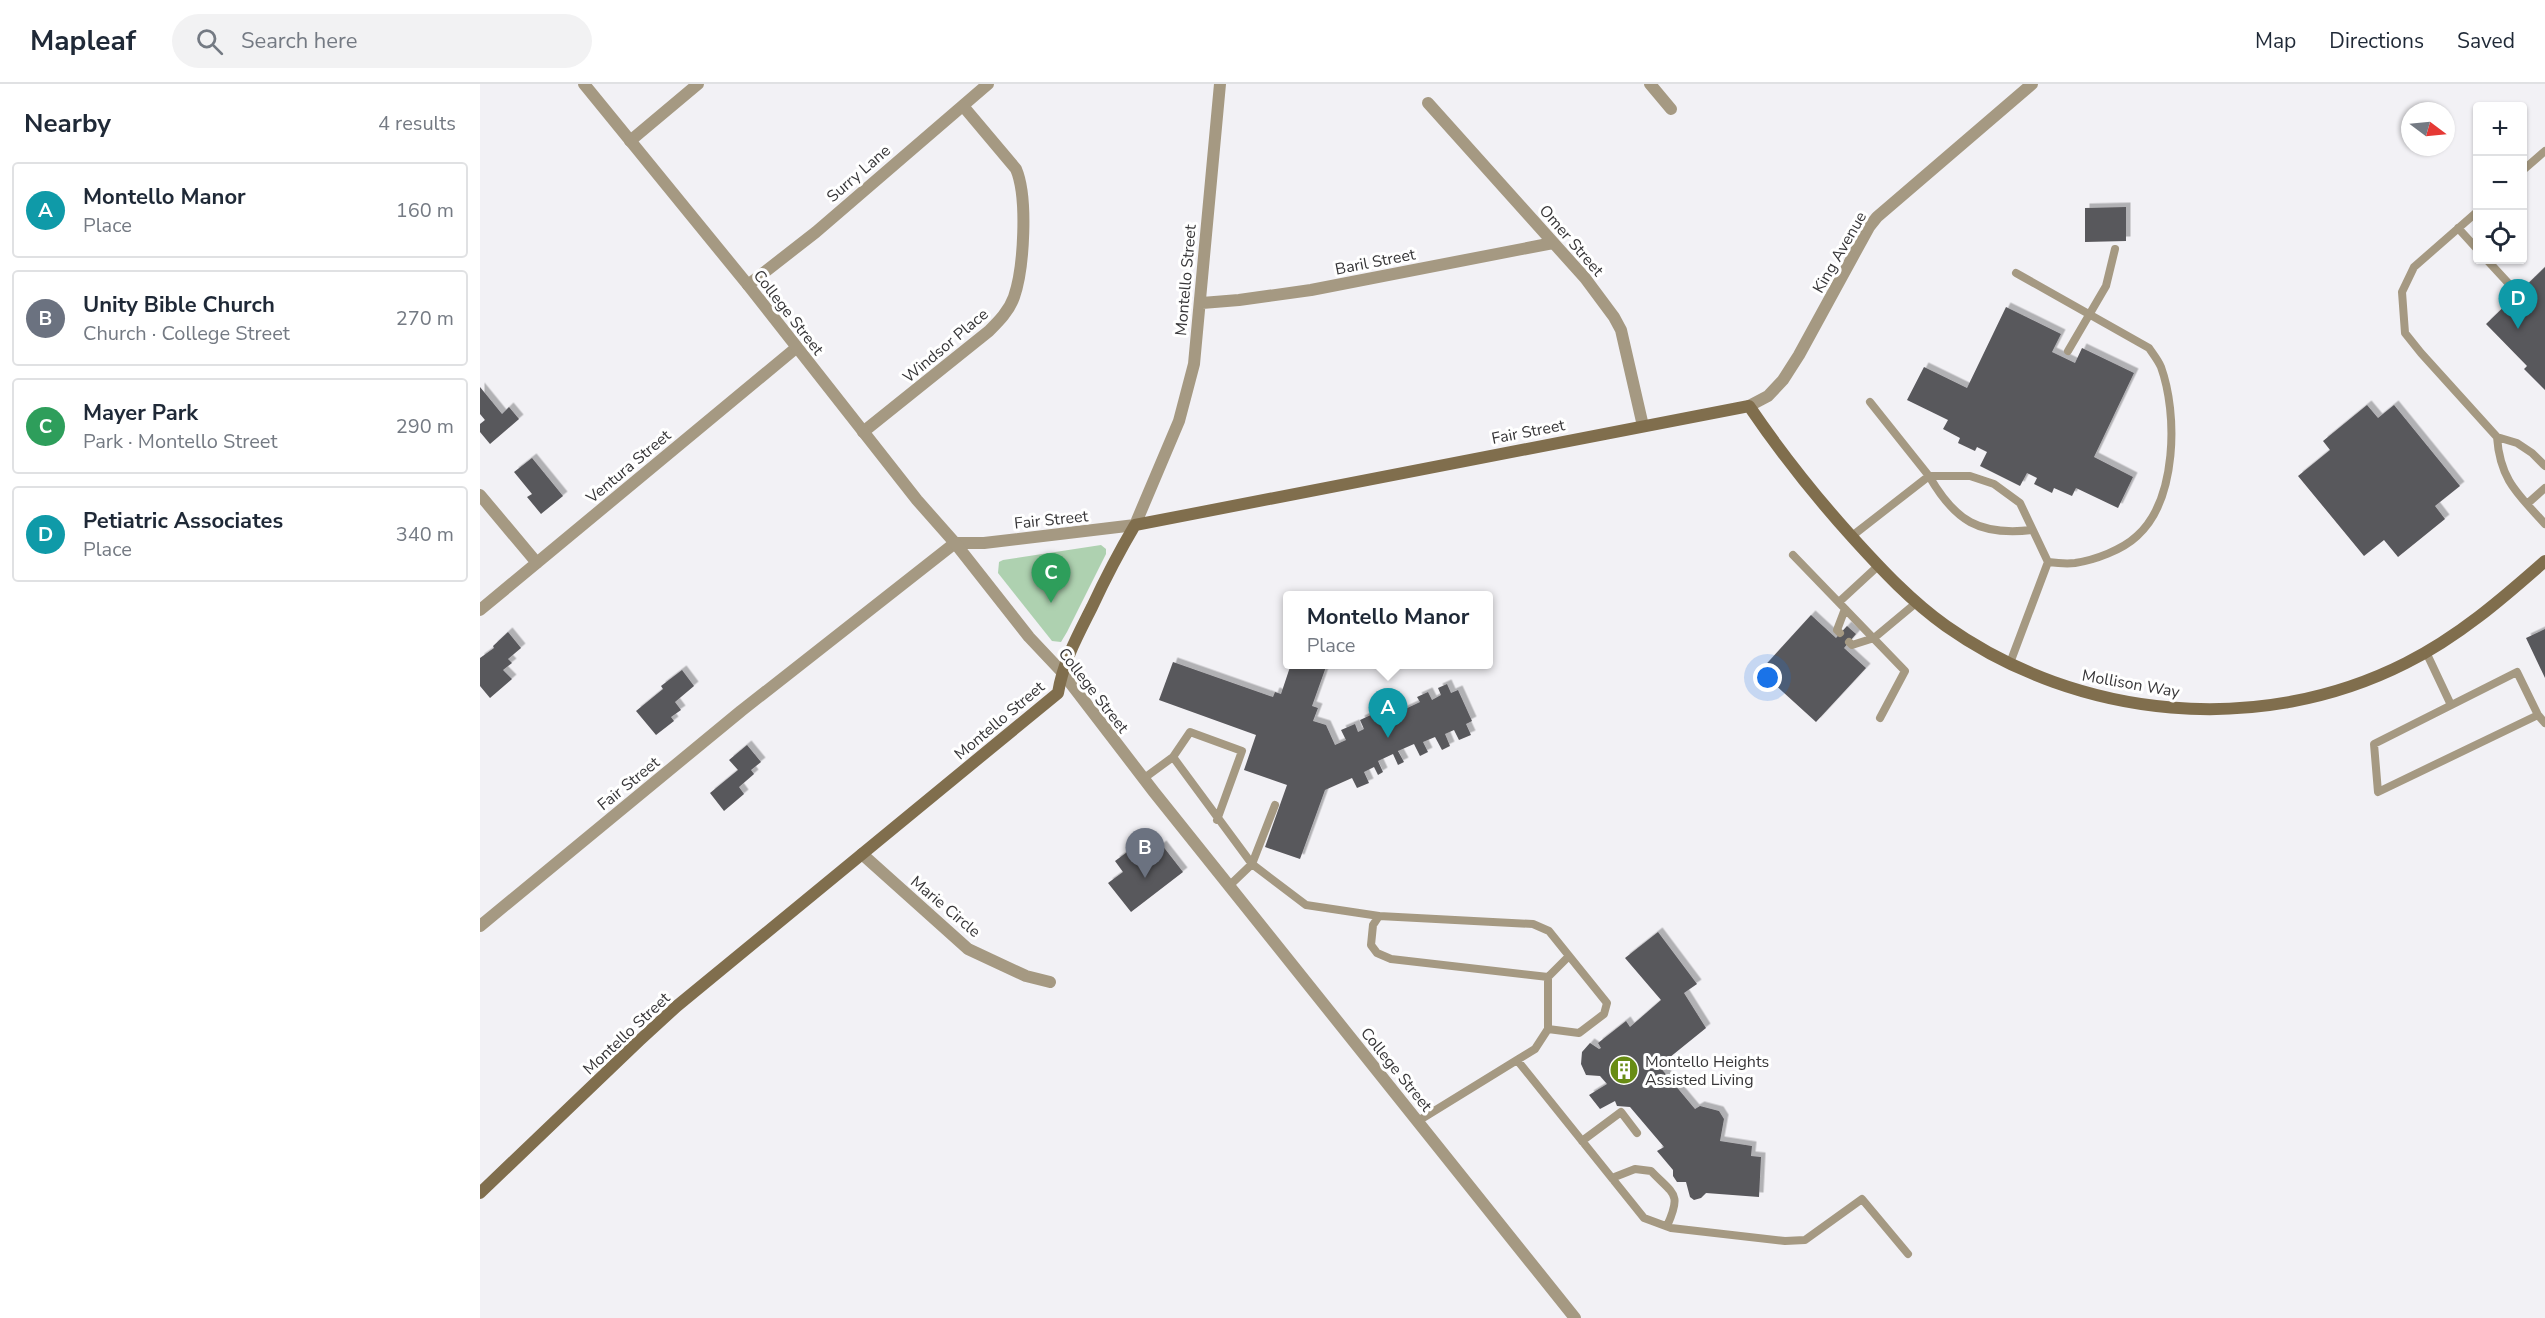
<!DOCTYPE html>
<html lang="en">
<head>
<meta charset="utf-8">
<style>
	body { margin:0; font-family:"Nunito Sans",sans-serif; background:#f2f2f3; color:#1f2937 }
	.controls { position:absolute; right:18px; top:18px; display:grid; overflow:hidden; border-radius:6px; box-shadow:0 2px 4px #0004 }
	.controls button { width:54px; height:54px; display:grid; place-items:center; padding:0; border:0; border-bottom:2px solid #e0e1e3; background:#fff; color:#1f2937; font:30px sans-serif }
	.compass { position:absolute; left:1921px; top:18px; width:54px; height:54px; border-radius:50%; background:#fff; box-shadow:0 2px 4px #0004; rotate:106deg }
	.you { position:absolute; left:1288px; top:594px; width:21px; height:21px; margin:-15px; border:4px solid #fff; border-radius:50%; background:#1a73e8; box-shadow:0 0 0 9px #1a73e833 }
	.badge { display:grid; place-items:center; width:39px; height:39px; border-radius:50%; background:#b45309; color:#fff; font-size:20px; font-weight:700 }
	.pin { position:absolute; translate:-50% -50px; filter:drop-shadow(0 2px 3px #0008) }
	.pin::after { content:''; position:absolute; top:32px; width:21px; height:18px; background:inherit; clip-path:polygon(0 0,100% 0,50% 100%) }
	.popup { position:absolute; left:803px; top:507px; width:210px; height:78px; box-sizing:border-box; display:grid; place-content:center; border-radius:6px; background:#fff; filter:drop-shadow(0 2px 4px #0005); font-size:20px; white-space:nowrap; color:#747a83 }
	.popup b { font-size:22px; color:#1f2937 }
	.popup::after { content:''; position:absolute; left:50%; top:100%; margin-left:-12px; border:12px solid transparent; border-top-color:#fff }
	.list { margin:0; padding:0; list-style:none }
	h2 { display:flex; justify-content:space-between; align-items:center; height:78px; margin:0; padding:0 24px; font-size:26px }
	h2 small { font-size:20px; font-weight:400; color:#747a83 }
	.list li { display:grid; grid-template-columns:39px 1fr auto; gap:18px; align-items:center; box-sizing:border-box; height:96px; margin:0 12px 12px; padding:0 12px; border:2px solid #e0e1e3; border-radius:6px }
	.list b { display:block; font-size:22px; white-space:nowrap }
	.list p { margin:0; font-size:20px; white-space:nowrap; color:#747a83 }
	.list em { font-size:20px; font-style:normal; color:#747a83 }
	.icon { flex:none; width:33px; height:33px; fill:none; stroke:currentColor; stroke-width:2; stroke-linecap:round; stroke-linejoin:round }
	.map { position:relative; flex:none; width:2065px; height:1234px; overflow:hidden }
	header { display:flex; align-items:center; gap:36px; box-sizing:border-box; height:84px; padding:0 30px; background:#fff; border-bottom:2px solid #e0e1e3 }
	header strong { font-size:28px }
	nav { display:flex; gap:33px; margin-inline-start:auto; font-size:21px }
	.search { width:420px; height:54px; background:#f2f2f3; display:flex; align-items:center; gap:15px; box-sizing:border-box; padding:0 21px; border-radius:33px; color:#747a83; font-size:22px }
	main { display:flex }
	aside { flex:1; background:#fff }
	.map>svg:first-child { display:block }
</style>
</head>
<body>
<header>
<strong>Mapleaf</strong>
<div class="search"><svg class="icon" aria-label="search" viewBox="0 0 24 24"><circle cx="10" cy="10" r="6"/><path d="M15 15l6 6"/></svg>Search here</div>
<nav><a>Map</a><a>Directions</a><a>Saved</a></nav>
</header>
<main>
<aside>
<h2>Nearby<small>4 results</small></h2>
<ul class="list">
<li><span class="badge" style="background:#0f9aa8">A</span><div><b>Montello Manor</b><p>Place</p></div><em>160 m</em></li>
<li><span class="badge" style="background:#6b7280">B</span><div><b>Unity Bible Church</b><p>Church · College Street</p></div><em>270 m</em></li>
<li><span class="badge" style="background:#2e9e5b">C</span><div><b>Mayer Park</b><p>Park · Montello Street</p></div><em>290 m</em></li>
<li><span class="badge" style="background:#0f9aa8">D</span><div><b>Petiatric Associates</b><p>Place</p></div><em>340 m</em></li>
</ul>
</aside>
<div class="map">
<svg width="2065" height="1234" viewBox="0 0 2065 1234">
	<defs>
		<filter id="shadow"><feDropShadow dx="4.5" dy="-4.5" stdDeviation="0" flood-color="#0004"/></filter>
	</defs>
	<rect width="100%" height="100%" fill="#f2f1f5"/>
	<path fill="#aed1b0" d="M 621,461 L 626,465 L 626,470 L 587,548 L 581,558 L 572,557 L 518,489 L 519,478 L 523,476 Z"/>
	<path fill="#59585c" filter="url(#shadow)" d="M 1646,123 L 1646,157 L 1605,158 L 1605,124 Z
		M 2065,183 L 2065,306 L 2044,285 L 2047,282 L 2006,240 Z
		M 1526,223 L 1581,250 L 1572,268 L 1595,279 L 1602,264 L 1654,289 L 1614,373 L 1653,393 L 1638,424 L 1596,404 L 1592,412 L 1574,404 L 1572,409 L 1554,400 L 1557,394 L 1547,389 L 1540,402 L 1500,382 L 1507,368 L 1497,363 L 1495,367 L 1478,359 L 1480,354 L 1463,345 L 1468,336 L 1427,316 L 1444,283 L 1487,304 Z
		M 0,303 L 22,330 L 29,323 L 39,335 L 10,360 L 0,348 L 0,340 L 5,336 L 0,330 Z
		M 1887,321 L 1898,334 L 1914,321 L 1980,402 L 1955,422 L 1965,435 L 1918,473 L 1904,456 L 1884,472 L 1818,392 L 1850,366 L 1843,357 Z
		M 52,374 L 83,412 L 61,430 L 47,413 L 52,410 L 34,388 Z
		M 1331,531 L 1356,554 L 1367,542 L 1376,550 L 1364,564 L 1386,584 L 1336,638 L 1280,587 Z
		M 2065,545 L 2065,594 L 2046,554 Z
		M 28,548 L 41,564 L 28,575 L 32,579 L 23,586 L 32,595 L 10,614 L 0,602 L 0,574 L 14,564 L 13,562 Z
		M 693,578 L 793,613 L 795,608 L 801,610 L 811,580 L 847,580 L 832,622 L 838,624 L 833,637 L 846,641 L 855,661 L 866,656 L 861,646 L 875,640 L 878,648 L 884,645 L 880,636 L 893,630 L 897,638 L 904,635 L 900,627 L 916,620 L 919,628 L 940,618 L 937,613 L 948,608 L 952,616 L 961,611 L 958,604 L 967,600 L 971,609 L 978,606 L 992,637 L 986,640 L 991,651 L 979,656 L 974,646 L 965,650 L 970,662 L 962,666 L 955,653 L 943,658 L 948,668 L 940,672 L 934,660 L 918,667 L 924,678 L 918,681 L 913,670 L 898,677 L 903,688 L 898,691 L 894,683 L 884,688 L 889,699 L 877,704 L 872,694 L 845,706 L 820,775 L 785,763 L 807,701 L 764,686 L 776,651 L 679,616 Z
		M 202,586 L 214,602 L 195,618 L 201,626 L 191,633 L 194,637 L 176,651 L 156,627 L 183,605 L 181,602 Z
		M 267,661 L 281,678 L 271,686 L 274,690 L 259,703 L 264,710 L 244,727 L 230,709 L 258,686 L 249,676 Z
		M 682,761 L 703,788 L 651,828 L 628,799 L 643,788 L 635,777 L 654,763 L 664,776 Z
		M 1178,848 L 1217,900 L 1204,909 L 1226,944 L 1179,982 L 1215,1025 L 1220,1022 L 1239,1027 L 1244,1035 L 1240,1057 L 1272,1062 L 1271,1072 L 1281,1073 L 1279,1113 L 1226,1109 L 1221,1114 L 1214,1116 L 1210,1113 L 1206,1098 L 1197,1098 L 1193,1092 L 1193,1086 L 1177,1067 L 1184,1063 L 1150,1023 L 1137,1022 L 1135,1017 L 1120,1025 L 1109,1011 L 1127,1000 L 1120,992 L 1106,991 L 1101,980 L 1102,968 L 1110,959 L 1119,965 L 1121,964 L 1118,959 L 1146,937 L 1150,943 L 1181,916 L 1145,874 Z"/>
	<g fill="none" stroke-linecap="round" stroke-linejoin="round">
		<path stroke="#a59982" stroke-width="8" d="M 2042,87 L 2065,67
			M 1998,127 L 1934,183 L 1922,208 L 1925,249 L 1941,269 L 2017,353 L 2037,359 L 2052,369 L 2065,382
			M 1978,144 L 1998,166
			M 2007,176 L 2030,201
			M 1588,267 L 1626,202 L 1635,165
			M 2017,353 C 2020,396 2038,410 2065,440
			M 1449,392 L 1490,392 L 1514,400 L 1540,419 L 1568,478 C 1576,479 1586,480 1595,479 C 1615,476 1642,466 1657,452 C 1697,416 1698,330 1681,283 C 1678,276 1673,270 1669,264 L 1536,189
			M 1449,392 C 1475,437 1499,452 1552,446
			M 2047,420 L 2065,404
			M 1372,452 L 1449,392 L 1390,318
			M 1313,471 L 1425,587 L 1400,634
			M 1359,518 L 1398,482
			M 1360,549 L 1357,546 L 1365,525
			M 1369,558 L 1372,561 L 1394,554 L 1436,519
			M 1946,568 L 1971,621
			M 1530,579 L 1568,478
			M 2058,631 L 1898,708 L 1894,660 L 2037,588 L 2058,631 L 2065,639
			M 693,673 L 710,648 L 762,667 L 737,736
			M 663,695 L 693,673 L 772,780
			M 772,780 L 795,721
			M 749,802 L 772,780 L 826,821 L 899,832
			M 1068,893 L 1089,872
			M 1037,976 L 1055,965 L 1068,945 L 1099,949 L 1124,930 L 1127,919 L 1069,847 L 1053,840 L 899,832 L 893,841 L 891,861 L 897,869 L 911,875 L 1068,893 L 1068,945
			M 938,1037 L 1037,976 L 1164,1134 L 1191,1144 L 1305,1157 L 1325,1156 L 1382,1115 L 1428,1170
			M 1102,1057 L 1141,1028 L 1157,1049
			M 1132,1094 L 1155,1085 L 1171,1087 C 1194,1111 1202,1109 1187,1142"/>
		<path stroke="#a59982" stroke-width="12" d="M 1170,0 L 1191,25
			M 948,19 L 1105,194 L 1134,233 L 1141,246 L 1163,342
			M 150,57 L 218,0
			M 268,201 L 336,148 L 508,0
			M 722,219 L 759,216 L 831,206 L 1073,159
			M 1269,322 L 1288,312 L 1303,296 L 1319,271 L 1389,143 L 1397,133 L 1552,0
			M 383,348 L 509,247 C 519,237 529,227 534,213 C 544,184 548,113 536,85 L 483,22
			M 0,411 L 57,479
			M 0,526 L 316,264
			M 382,770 L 488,865 L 546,892 L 570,898
			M 0,842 L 261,627 L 475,459 L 504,459 L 655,441 L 699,337 L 714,280 L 740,0"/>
		<path stroke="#a59982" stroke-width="12" d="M 104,0 L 268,201 L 437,416 L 475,459 L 549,553 L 582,588 L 674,708 L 1095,1234"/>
		<path stroke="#806e4d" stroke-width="12" d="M 0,1109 L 160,956 L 197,922 L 578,609 C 583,578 598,551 612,523 C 625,495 639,468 655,441 L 1269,322 C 1301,369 1335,412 1373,454 C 1402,486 1431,517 1466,542 C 1599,636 1780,653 1926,579 C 1978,553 2022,515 2065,477"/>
	</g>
	<defs>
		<g id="building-disc" transform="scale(1.5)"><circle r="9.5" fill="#688c14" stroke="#fff"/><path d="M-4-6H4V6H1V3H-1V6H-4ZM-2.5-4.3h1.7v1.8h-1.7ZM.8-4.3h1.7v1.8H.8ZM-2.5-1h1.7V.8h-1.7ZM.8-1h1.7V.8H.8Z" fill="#fff"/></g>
	</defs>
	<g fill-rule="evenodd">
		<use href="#building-disc" x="1144" y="986"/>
	</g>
	<g text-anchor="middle" stroke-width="6" stroke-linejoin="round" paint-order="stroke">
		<g font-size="16" fill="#373638" stroke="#fff">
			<text transform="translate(378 89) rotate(-41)" y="6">Surry Lane</text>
			<text transform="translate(1092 156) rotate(49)" y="6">Omer Street</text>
			<text transform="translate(1359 168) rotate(-60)" y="6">King Avenue</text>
			<text transform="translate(895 177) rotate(-11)" y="6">Baril Street</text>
			<text transform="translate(705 196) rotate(-85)" y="6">Montello Street</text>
			<text transform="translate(309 228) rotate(52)" y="6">College Street</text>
			<text transform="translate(465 261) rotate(-40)" y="6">Windsor Place</text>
			<text transform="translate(1048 347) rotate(-11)" y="6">Fair Street</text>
			<text transform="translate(148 382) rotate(-40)" y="6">Ventura Street</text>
			<text transform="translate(571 435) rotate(-6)" y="6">Fair Street</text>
			<text transform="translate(1651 599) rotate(10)" y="6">Mollison Way</text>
			<text transform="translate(614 606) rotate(52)" y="6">College Street</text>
			<text transform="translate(519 636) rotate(-40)" y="6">Montello Street</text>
			<text transform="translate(148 699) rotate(-39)" y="6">Fair Street</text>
			<text transform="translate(466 822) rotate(40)" y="6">Marie Circle</text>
			<text transform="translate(146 949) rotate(-43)" y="6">Montello Street</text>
			<text transform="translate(917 985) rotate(51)" y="6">College Street</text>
		</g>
		<g font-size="16" fill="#373638" stroke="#fff" text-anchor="start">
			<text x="1165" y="983">Montello Heights<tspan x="1165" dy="18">Assisted Living</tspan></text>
		</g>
	</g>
</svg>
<div class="controls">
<button>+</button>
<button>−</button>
<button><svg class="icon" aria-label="locate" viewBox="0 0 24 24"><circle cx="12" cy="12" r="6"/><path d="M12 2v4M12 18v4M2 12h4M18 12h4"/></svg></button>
</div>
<svg class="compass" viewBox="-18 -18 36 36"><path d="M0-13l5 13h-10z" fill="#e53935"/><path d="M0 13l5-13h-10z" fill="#747a83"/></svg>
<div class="you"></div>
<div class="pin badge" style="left:908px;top:654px;background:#0f9aa8">A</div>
<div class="popup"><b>Montello Manor</b>Place</div>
<div class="pin badge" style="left:665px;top:794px;background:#6b7280">B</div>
<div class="pin badge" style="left:571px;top:519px;background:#2e9e5b">C</div>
<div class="pin badge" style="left:2038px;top:245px;background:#0f9aa8">D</div>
</div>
</main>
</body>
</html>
